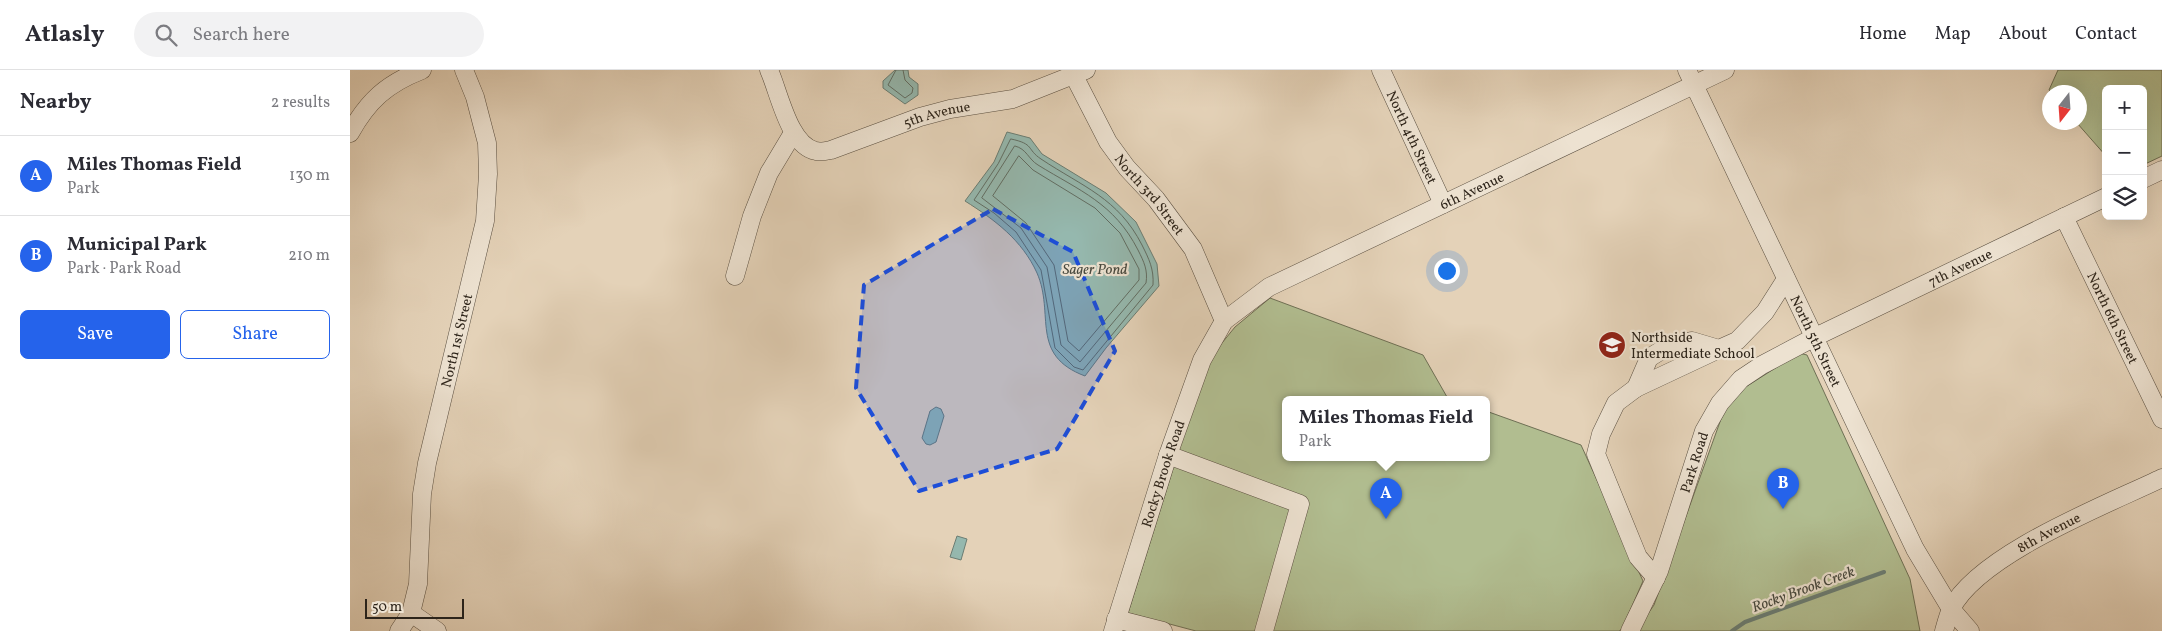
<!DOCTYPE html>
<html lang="en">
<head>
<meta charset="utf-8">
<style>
	body { margin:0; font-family:Vollkorn,serif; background:#f2f2f3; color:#2b2b33 }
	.controls { position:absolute; right:15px; top:15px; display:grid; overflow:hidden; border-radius:8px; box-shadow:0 5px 20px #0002 }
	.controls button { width:45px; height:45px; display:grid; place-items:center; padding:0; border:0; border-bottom:1px solid #e1e1e2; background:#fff; color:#2b2b33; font:25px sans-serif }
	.compass { position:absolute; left:1692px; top:15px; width:45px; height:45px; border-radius:50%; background:#fff; box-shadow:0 5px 20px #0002; rotate:197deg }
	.scale { position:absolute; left:15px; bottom:12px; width:99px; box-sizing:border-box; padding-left:5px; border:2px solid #2d241a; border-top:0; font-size:14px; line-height:18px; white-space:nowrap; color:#2d241a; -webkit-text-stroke:4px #ede2d1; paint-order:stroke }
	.you { position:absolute; left:1096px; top:200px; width:18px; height:18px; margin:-12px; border:4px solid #fff; border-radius:50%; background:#1a73e8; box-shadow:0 0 0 8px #1a73e833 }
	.badge { display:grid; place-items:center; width:32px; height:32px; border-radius:50%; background:#2563eb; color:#fff; font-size:16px; font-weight:700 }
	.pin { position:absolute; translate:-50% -41px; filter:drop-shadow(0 1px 2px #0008) }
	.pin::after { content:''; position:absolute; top:26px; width:18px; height:15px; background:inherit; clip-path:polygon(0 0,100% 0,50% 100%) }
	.popup { position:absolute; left:932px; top:326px; width:208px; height:65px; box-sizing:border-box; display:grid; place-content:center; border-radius:8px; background:#fff; filter:drop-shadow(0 1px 4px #0005); font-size:16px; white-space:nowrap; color:#7c7c81 }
	.popup b { font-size:19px; color:#2b2b33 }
	.popup::after { content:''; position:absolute; left:50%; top:100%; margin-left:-10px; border:10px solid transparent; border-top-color:#fff }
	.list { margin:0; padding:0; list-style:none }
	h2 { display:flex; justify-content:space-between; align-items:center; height:65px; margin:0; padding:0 20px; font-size:21px }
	h2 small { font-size:16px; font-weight:400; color:#7c7c81 }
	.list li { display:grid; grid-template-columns:32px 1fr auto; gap:15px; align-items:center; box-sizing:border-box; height:80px; padding:0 20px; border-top:1px solid #e1e1e2 }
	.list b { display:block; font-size:19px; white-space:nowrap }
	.list p { margin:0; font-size:16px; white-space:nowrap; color:#7c7c81 }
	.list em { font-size:16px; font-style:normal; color:#7c7c81 }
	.actions { display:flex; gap:10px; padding:15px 20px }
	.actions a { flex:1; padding:11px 0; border:1px solid #2563eb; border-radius:8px; text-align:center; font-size:18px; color:#2563eb }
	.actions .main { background:#2563eb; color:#fff }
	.icon { flex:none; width:28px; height:28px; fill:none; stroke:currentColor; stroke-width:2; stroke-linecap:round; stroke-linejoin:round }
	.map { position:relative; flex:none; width:1812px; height:561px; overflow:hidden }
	header { display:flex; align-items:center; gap:30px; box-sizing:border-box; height:70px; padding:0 25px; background:#fff; border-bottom:1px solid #e1e1e2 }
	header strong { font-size:24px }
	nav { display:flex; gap:28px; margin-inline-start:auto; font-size:18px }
	.search { width:350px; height:45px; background:#f2f2f3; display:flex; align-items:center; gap:12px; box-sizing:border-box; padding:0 18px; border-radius:28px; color:#7c7c81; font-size:19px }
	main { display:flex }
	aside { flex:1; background:#fff }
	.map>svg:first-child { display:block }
</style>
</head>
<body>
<header>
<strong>Atlasly</strong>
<div class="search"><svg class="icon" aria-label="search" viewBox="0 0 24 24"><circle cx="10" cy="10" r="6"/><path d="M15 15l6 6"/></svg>Search here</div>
<nav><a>Home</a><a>Map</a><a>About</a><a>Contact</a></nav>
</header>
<main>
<aside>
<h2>Nearby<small>2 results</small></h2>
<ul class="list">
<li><span class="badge">A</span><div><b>Miles Thomas Field</b><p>Park</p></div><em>130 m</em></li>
<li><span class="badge">B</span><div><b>Municipal Park</b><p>Park · Park Road</p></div><em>210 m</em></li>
</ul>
<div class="actions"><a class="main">Save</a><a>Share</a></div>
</aside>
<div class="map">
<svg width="1812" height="561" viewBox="0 0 1812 561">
	<rect width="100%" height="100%" fill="#e4d2b8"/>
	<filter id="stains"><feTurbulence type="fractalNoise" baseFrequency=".004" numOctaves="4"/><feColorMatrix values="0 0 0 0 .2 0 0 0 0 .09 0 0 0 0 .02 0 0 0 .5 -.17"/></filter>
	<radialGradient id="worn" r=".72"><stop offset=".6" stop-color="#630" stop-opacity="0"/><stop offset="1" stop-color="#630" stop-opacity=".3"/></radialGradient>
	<path fill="#b1bd90" stroke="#6f7055" d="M 1708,0 L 1812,0 L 1812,86 L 1793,95 L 1793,19 L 1756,19 L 1756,86 L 1727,53 L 1730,52 L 1730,22 L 1701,22 L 1699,20 Z
		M 920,228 L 1073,285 L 1097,327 L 1105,330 L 936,330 L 936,388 L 1136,388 L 1136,341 L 1231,375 L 1293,511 L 1272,559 L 1269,561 L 846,561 L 778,543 L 847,322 L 863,284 L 885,257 Z
		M 1449,283 L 1457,285 L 1560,509 L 1570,561 L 1286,561 L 1304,535 L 1371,349 L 1380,331 L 1394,318 Z"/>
	<path fill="#95b8ae" stroke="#6b7d73" d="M 545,0 L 558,0 L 559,7 L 568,14 L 568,25 L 555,34 L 533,18 L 533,11 Z
		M 657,62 L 680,68 L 692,84 L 756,123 L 786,152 L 807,194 L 809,216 L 756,278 L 735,306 C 679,285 705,244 687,203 C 672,170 645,150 615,131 L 644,92 Z
		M 586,337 L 591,339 L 594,346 L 586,372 L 580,375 L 576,374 L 572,368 L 580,341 Z
		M 607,466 L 617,469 L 611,490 L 600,487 Z"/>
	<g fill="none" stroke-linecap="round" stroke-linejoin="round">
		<path stroke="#616e64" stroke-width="1" d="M 546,0 L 538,15 L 555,28 L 562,23 L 563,18 L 555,10 L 553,0
			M 661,69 C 685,74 676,79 691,89 C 733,117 768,128 792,175 C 799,189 804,199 803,215 L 733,300 L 724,297 L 705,278 L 691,200 L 666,162 L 644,143 L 624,130 L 648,94 Z
			M 665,76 C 677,79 678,89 688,95 C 730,121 764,133 788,180 C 794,192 798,200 796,213 L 730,292 L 711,275 L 697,197 L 671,158 L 632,128 Z
			M 669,86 L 683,100 L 745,138 L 770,163 L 789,199 L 789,210 L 729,281 L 718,271 L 704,195 L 676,153 L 643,126 Z"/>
		<path stroke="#6b7d73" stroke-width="4" d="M 1382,561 L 1395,552 L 1534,502"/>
		<g stroke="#5b5042" stroke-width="19">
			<g id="minor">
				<path id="s1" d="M 419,0 C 429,22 439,76 466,81 C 470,82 476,81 481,80 L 570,47 L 600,39 L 663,29 L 736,0"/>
				<path id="s2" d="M 721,0 L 758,72 L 777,98 L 806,129 L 843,179 L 874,251"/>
				<path id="s3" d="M 1031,0 L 1093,134"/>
				<path id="s4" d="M 1337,0 L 1565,479 L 1601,539 L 1620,561"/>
				<path d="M 0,63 C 18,31 36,14 72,0"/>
				<path d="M 1793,109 L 1812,100"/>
				<path id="s5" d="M 1714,147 L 1812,349"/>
				<path d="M 385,206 L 402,146 L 419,103 L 443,63"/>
				<path d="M 1286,318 L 1369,279"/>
				<path d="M 818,385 L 950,434 L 914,561"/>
				<path d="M 1306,508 L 1288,487 L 1246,384 L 1251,364 L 1266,333 L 1286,318 L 1299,288 L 1315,278 L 1342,271 L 1369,279 L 1387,271 L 1415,242 L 1436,209"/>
				<path d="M 61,543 L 87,561"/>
				<path d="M 766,549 L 813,561"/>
				<path id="s6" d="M 49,561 L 61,543 L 68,514 L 72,424 L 77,393 L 135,151 L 138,104 L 137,73 L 125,27 L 114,0"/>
				<path id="s7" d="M 763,561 L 818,385 L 852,290 L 874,251 L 919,217 L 1375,0"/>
				<path id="s8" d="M 1280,561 L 1309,501 L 1354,361 L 1370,333 L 1391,309 L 1412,295 L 1463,268 L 1756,127"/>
				<path id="s9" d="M 1594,561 C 1596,554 1598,546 1601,539 C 1629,484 1756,435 1812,408"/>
			</g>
		</g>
		<use href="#minor" stroke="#ede2d1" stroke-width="18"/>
	</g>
	<path fill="#1d4ed8" fill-opacity="0.2" stroke="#1d4ed8" stroke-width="4" stroke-dasharray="10 6" stroke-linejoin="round" d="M 643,139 L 723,182 L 765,281 L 707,379 L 569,421 L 506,318 L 514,215 Z"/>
	<defs>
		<g id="school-disc" transform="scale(1.4375)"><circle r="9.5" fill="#8f2418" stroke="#ede2d1"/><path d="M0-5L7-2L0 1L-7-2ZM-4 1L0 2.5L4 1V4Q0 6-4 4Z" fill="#fff"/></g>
	</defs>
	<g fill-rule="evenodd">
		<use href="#school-disc" x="1262" y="275"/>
	</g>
	<g text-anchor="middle" stroke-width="4.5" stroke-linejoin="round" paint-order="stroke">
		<g font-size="14" fill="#2d241a" stroke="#ede2d1">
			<text dy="5" stroke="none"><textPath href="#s1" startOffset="224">5th Avenue</textPath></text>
			<text dy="5" stroke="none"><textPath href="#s3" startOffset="74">North 4th Street</textPath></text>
			<text dy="5" stroke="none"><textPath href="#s7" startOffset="611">6th Avenue</textPath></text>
			<text dy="5" stroke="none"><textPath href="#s2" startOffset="148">North 3rd Street</textPath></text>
			<text dy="5" stroke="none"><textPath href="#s8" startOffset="524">7th Avenue</textPath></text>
			<text dy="5" stroke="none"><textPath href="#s5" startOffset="112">North 6th Street</textPath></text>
			<text dy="5" stroke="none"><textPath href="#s6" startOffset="299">North 1st Street</textPath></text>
			<text dy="5" stroke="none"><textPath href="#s4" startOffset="300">North 5th Street</textPath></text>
			<text dy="5" stroke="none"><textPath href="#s8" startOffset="181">Park Road</textPath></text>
			<text dy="5" stroke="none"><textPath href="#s7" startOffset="165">Rocky Brook Road</textPath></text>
			<text dy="5" stroke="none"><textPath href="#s9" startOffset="149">8th Avenue</textPath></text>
		</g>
		<g font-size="14" fill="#2d241a" stroke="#ede2d1" text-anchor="start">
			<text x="1281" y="272">Northside<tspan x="1281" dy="16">Intermediate School</tspan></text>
		</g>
		<g font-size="15" font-style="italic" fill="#47493f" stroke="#ede2d1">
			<text x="745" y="204">Sager Pond</text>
			<text transform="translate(1453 519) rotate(-20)" y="5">Rocky Brook Creek</text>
		</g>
	</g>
	<rect width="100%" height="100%" filter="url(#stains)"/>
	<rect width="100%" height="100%" fill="url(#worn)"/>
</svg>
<div class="controls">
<button>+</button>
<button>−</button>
<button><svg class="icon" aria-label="layers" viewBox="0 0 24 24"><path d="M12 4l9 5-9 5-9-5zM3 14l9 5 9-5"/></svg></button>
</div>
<svg class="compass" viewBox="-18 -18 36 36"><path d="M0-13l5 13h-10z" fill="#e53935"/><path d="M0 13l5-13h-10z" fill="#7c7c81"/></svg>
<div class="scale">50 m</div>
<div class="you"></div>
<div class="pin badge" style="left:1036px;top:449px">A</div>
<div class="popup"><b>Miles Thomas Field</b>Park</div>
<div class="pin badge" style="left:1433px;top:439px">B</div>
</div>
</main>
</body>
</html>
